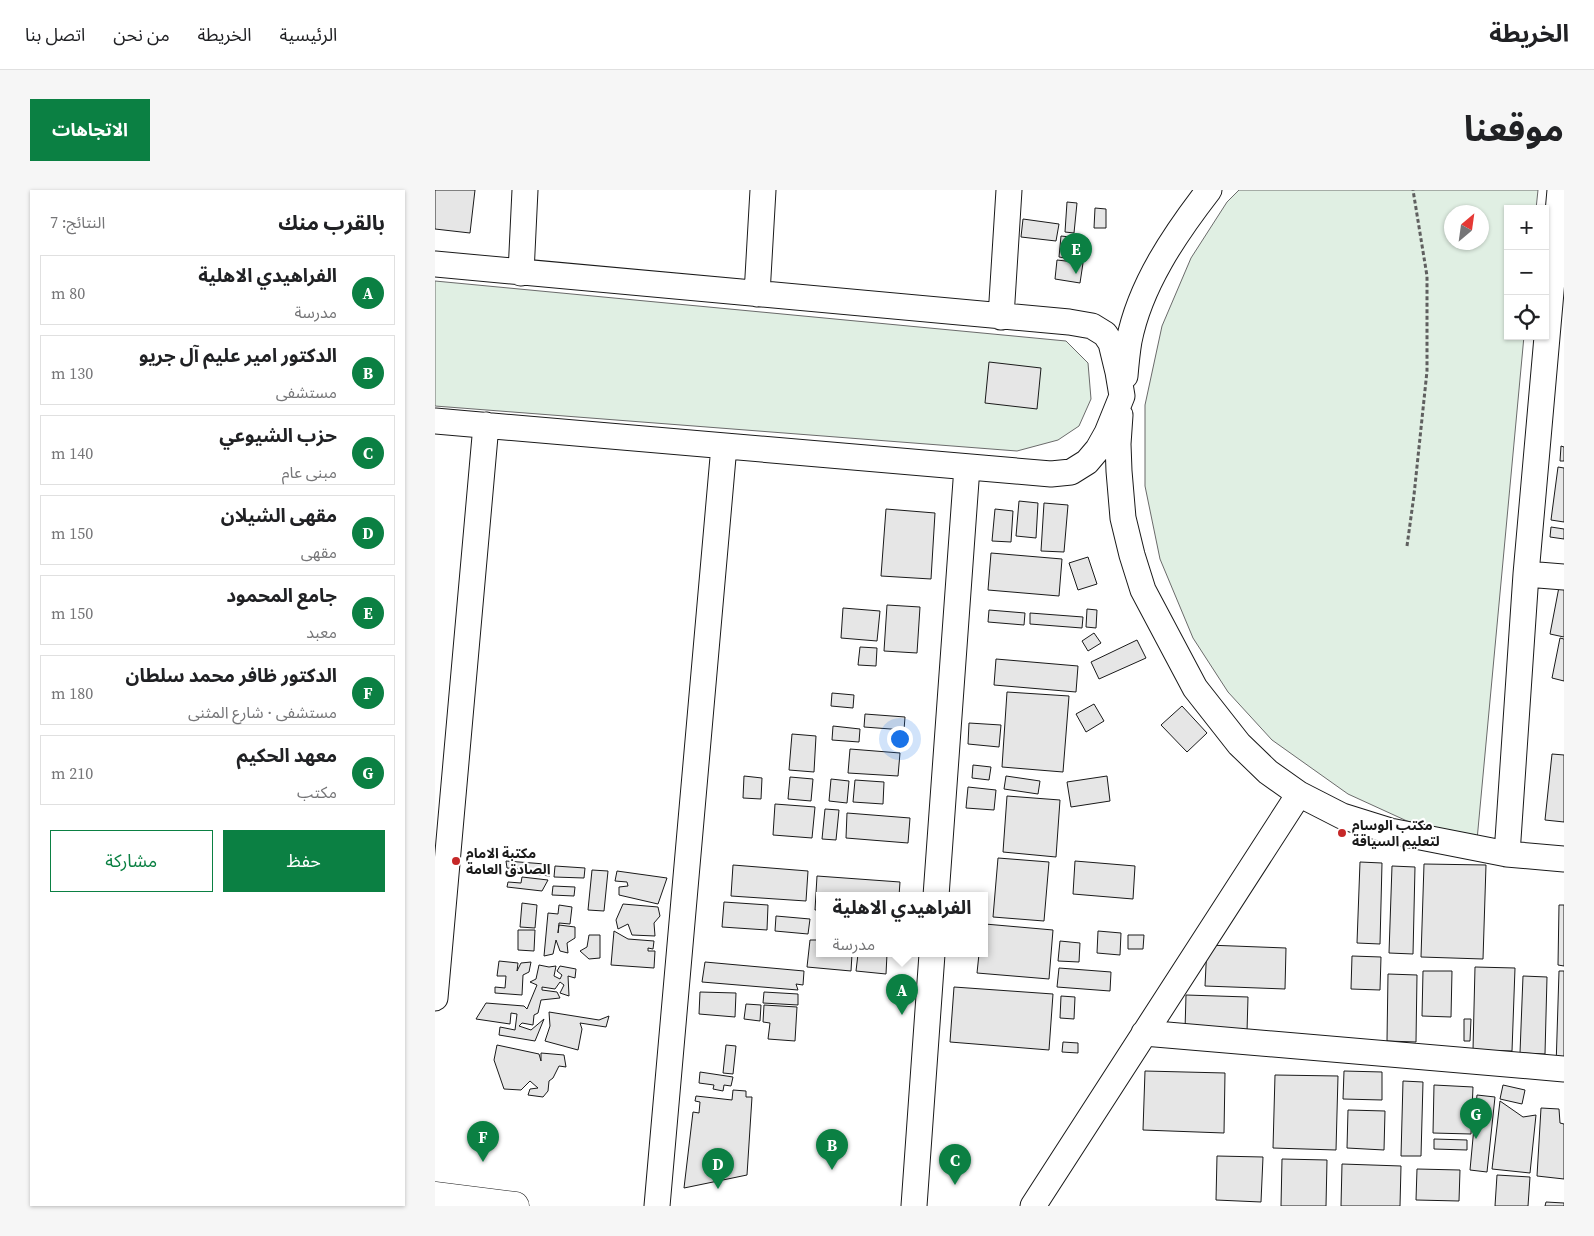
<!DOCTYPE html>
<html lang="ar">
<head>
<meta charset="utf-8">
<style>
	body { margin:0; font-family:"Source Serif 4","Noto Sans Arabic",serif; background:#f6f6f6; color:#202124; direction:rtl }
	.controls { position:absolute; right:15px; top:15px; display:grid; overflow:hidden; border-radius:0px; box-shadow:0 1px 4px #0004 }
	.controls button { width:45px; height:45px; display:grid; place-items:center; padding:0; border:0; border-bottom:1px solid #e0e0e0; background:#fff; color:#202124; font:25px sans-serif }
	.compass { position:absolute; left:1009px; top:15px; width:45px; height:45px; border-radius:50%; background:#fff; box-shadow:0 1px 4px #0004; rotate:29deg }
	.you { position:absolute; left:464px; top:548px; width:18px; height:18px; margin:-12px; border:4px solid #fff; border-radius:50%; background:#1a73e8; box-shadow:0 0 0 8px #1a73e833 }
	.badge { display:grid; place-items:center; width:32px; height:32px; border-radius:50%; background:#0b8043; color:#fff; font-size:16px; font-weight:700 }
	.pin { position:absolute; translate:-50% -41px; filter:drop-shadow(0 1px 2px #0008) }
	.pin::after { content:''; position:absolute; top:26px; width:18px; height:15px; background:inherit; clip-path:polygon(0 0,100% 0,50% 100%) }
	.popup { position:absolute; left:381px; top:702px; width:172px; height:65px; box-sizing:border-box; display:grid; place-content:center; border-radius:0px; background:#fff; filter:drop-shadow(0 1px 4px #0005); font-size:16px; white-space:nowrap; color:#757577 }
	.popup b { font-size:19px; color:#202124 }
	.popup::after { content:''; position:absolute; left:50%; top:100%; margin-left:-10px; border:10px solid transparent; border-top-color:#fff }
	.list { margin:0; padding:0; list-style:none }
	h2 { display:flex; justify-content:space-between; align-items:center; height:65px; margin:0; padding:0 20px; font-size:21px }
	h2 small { font-size:16px; font-weight:400; color:#757577 }
	.list li { display:grid; grid-template-columns:32px 1fr auto; gap:15px; align-items:center; box-sizing:border-box; height:70px; margin:0 10px 10px; padding:0 10px; border:1px solid #e0e0e0; border-radius:0px }
	.list b { display:block; font-size:19px; white-space:nowrap }
	.list p { margin:0; font-size:16px; white-space:nowrap; color:#757577 }
	.list em { font-size:16px; font-style:normal; color:#757577 }
	.actions { display:flex; gap:10px; padding:15px 20px }
	.actions a { flex:1; padding:11px 0; border:1px solid #0b8043; border-radius:0px; text-align:center; font-size:18px; color:#0b8043 }
	.actions .main { background:#0b8043; color:#fff }
	.icon { flex:none; width:28px; height:28px; fill:none; stroke:currentColor; stroke-width:2; stroke-linecap:round; stroke-linejoin:round }
	.map { position:relative; flex:none; width:1129px; height:1016px; overflow:hidden; direction:ltr; border-radius:0px }
	header { display:flex; align-items:center; gap:30px; box-sizing:border-box; height:70px; padding:0 25px; background:#fff; border-bottom:1px solid #e0e0e0 }
	header strong { font-size:24px }
	nav { display:flex; gap:28px; margin-inline-start:auto; font-size:18px }
	.intro { display:flex; align-items:center; justify-content:space-between; box-sizing:border-box; height:120px; padding:0 30px }
	h1 { margin:0; font-size:35px }
	.button { padding:12px 22px; border-radius:0px; background:#0b8043; color:#fff; font-size:18px; font-weight:700 }
	main { display:flex; gap:30px; padding:0 30px }
	aside { flex:1; background:#fff; border-radius:0px; box-shadow:0 1px 4px #0004 }
	.map>svg:first-child { display:block }
</style>
</head>
<body>
<header>
<strong>الخريطة</strong>
<nav><a>الرئيسية</a><a>الخريطة</a><a>من نحن</a><a>اتصل بنا</a></nav>
</header>
<div class="intro"><h1>موقعنا</h1><a class="button">الاتجاهات</a></div>
<main>
<div class="map">
<svg width="1129" height="1016" viewBox="0 0 1129 1016">
	<rect width="100%" height="100%" fill="#fff"/>
	<path fill="#e0efe3" stroke="#6a6a6a" fill-rule="evenodd" d="M 804,0 L 1103,0 L 1101,19 L 1073,19 L 1073,146 L 1089,146 L 1042,650 L 972,631 L 913,604 L 837,550 L 793,502 L 758,448 L 725,369 L 710,296 L 710,215 L 727,136 L 756,68 L 792,12 ZM 1016,22 L 1046,22 L 1046,52 L 1016,52 Z
		M 0,91 L 631,151 L 653,173 L 656,209 L 644,236 L 623,250 L 582,261 L 0,216 Z"/>
	<path fill="#e6e6e6" stroke="#1a1a1a" d="M 0,0 L 40,0 L 35,43 L 0,39 Z
		M 632,12 L 642,13 L 639,43 L 630,42 Z
		M 660,18 L 671,19 L 671,38 L 659,38 Z
		M 588,29 L 624,34 L 621,51 L 586,47 Z
		M 626,46 L 653,49 L 651,71 L 624,67 Z
		M 622,70 L 648,73 L 645,93 L 620,89 Z
		M 554,172 L 606,178 L 602,219 L 550,213 Z
		M 1126,256 L 1129,257 L 1129,271 L 1125,271 Z
		M 1123,277 L 1129,278 L 1129,332 L 1116,330 Z
		M 584,311 L 603,313 L 601,348 L 581,346 Z
		M 609,313 L 633,315 L 629,362 L 606,361 Z
		M 451,319 L 500,323 L 496,389 L 446,386 Z
		M 560,319 L 578,321 L 576,352 L 557,351 Z
		M 1116,337 L 1129,339 L 1129,349 L 1115,347 Z
		M 556,363 L 627,369 L 624,406 L 553,400 Z
		M 653,367 L 662,394 L 643,400 L 634,373 Z
		M 1124,397 L 1129,398 L 1129,447 L 1115,444 Z
		M 452,415 L 485,417 L 482,463 L 449,461 Z
		M 408,418 L 445,421 L 442,451 L 406,448 Z
		M 652,419 L 662,420 L 661,438 L 651,437 Z
		M 554,420 L 590,423 L 589,435 L 553,432 Z
		M 595,423 L 648,427 L 647,438 L 595,434 Z
		M 659,443 L 666,453 L 653,461 L 647,451 Z
		M 1125,448 L 1129,449 L 1129,491 L 1117,488 Z
		M 702,450 L 711,468 L 664,489 L 656,472 Z
		M 425,457 L 442,458 L 441,476 L 423,475 Z
		M 561,469 L 643,476 L 641,502 L 559,495 Z
		M 572,502 L 634,506 L 628,582 L 567,577 Z
		M 397,503 L 419,505 L 418,518 L 396,516 Z
		M 659,514 L 669,531 L 651,542 L 641,524 Z
		M 747,516 L 772,543 L 752,562 L 726,535 Z
		M 430,524 L 470,527 L 469,540 L 429,537 Z
		M 534,533 L 566,535 L 564,557 L 533,554 Z
		M 398,536 L 425,539 L 424,552 L 397,550 Z
		M 357,544 L 381,546 L 379,582 L 354,580 Z
		M 415,559 L 465,563 L 463,586 L 413,583 Z
		M 1117,564 L 1129,565 L 1129,632 L 1110,630 Z
		M 538,575 L 556,577 L 554,590 L 537,588 Z
		M 309,586 L 327,588 L 326,609 L 308,608 Z
		M 571,586 L 605,591 L 603,604 L 569,599 Z
		M 672,586 L 675,611 L 636,617 L 632,592 Z
		M 355,587 L 378,589 L 376,611 L 353,609 Z
		M 396,589 L 414,591 L 412,613 L 394,611 Z
		M 420,590 L 449,592 L 448,614 L 418,612 Z
		M 533,597 L 561,600 L 559,620 L 531,618 Z
		M 572,606 L 625,610 L 621,667 L 568,662 Z
		M 340,614 L 380,617 L 377,648 L 338,645 Z
		M 390,619 L 404,620 L 401,650 L 387,649 Z
		M 412,623 L 475,628 L 473,653 L 411,648 Z
		M 563,668 L 614,672 L 609,731 L 558,727 Z
		M 71,671 L 110,674 L 115,686 L 87,683 L 84,679 L 72,678 Z
		M 640,671 L 700,676 L 698,709 L 638,704 Z
		M 925,672 L 947,673 L 945,754 L 922,753 Z
		M 989,674 L 1051,675 L 1048,769 L 986,767 Z
		M 298,675 L 373,681 L 371,711 L 296,706 Z
		M 120,676 L 150,678 L 149,688 L 119,687 Z
		M 957,676 L 980,677 L 978,764 L 954,763 Z
		M 157,680 L 173,681 L 169,721 L 153,720 Z
		M 182,681 L 232,688 L 223,714 L 184,705 L 184,697 L 193,696 L 192,692 L 180,691 Z
		M 382,686 L 465,692 L 464,706 L 384,706 L 384,720 L 380,720 Z
		M 87,687 L 113,690 L 107,701 L 72,697 L 73,692 L 86,693 Z
		M 118,696 L 140,697 L 139,706 L 117,705 Z
		M 289,712 L 333,715 L 332,740 L 287,737 Z
		M 87,713 L 102,715 L 100,738 L 85,737 Z
		M 188,714 L 223,717 L 225,726 L 219,733 L 220,746 L 197,745 L 193,734 L 183,739 L 181,730 Z
		M 124,715 L 137,717 L 135,734 L 124,733 L 123,743 L 124,735 L 140,737 L 140,748 L 132,753 L 133,763 L 125,761 L 121,750 L 118,764 L 109,766 L 113,723 L 123,724 Z
		M 1124,715 L 1129,715 L 1129,776 L 1123,775 Z
		M 341,726 L 375,729 L 373,744 L 340,741 Z
		M 550,734 L 618,740 L 614,789 L 542,783 L 544,764 L 550,764 Z
		M 83,740 L 100,740 L 99,761 L 83,760 Z
		M 179,741 L 193,749 L 219,751 L 218,759 L 213,758 L 213,761 L 220,761 L 219,778 L 176,775 Z
		M 663,741 L 686,743 L 685,765 L 662,763 Z
		M 154,745 L 165,745 L 165,768 L 154,769 L 145,761 L 152,757 Z
		M 693,745 L 709,745 L 708,759 L 693,759 Z
		M 375,750 L 384,750 L 384,764 L 417,764 L 416,781 L 372,777 Z
		M 625,751 L 645,753 L 644,772 L 623,771 Z
		M 772,755 L 851,758 L 850,799 L 770,796 Z
		M 423,764 L 452,764 L 451,784 L 421,781 Z
		M 917,766 L 946,767 L 945,800 L 916,799 Z
		M 64,771 L 83,773 L 82,781 L 86,773 L 96,772 L 94,782 L 88,785 L 87,805 L 60,803 L 60,797 L 70,798 L 71,786 L 62,786 Z
		M 270,772 L 369,781 L 368,795 L 361,794 L 363,800 L 267,792 Z
		M 104,775 L 114,777 L 121,776 L 119,786 L 125,789 L 127,785 L 122,781 L 125,776 L 141,779 L 140,788 L 133,786 L 134,806 L 125,803 L 129,795 L 125,792 L 120,799 L 107,797 L 107,800 L 122,802 L 125,808 L 106,810 L 103,823 L 99,825 L 98,835 L 87,833 L 84,836 L 96,840 L 109,829 L 100,851 L 64,845 L 65,837 L 80,840 L 82,824 L 76,823 L 75,834 L 41,829 L 51,813 L 89,816 L 92,819 L 102,795 L 95,792 L 101,789 Z
		M 1040,777 L 1080,778 L 1077,861 L 1038,860 Z
		M 624,778 L 676,782 L 675,801 L 622,797 Z
		M 988,781 L 1017,781 L 1016,827 L 987,826 Z
		M 1124,781 L 1129,781 L 1129,877 L 1121,877 Z
		M 953,784 L 982,785 L 981,852 L 952,851 Z
		M 1088,786 L 1112,787 L 1110,864 L 1085,863 Z
		M 519,797 L 618,804 L 614,860 L 515,852 Z
		M 265,802 L 301,803 L 300,827 L 264,824 Z
		M 329,802 L 363,804 L 363,815 L 328,813 Z
		M 751,805 L 813,807 L 812,842 L 750,840 Z
		M 626,806 L 640,807 L 639,829 L 625,828 Z
		M 311,814 L 326,815 L 325,831 L 309,829 Z
		M 329,815 L 362,817 L 360,851 L 333,849 L 335,833 L 328,832 Z
		M 114,822 L 164,830 L 174,826 L 171,837 L 145,833 L 147,839 L 143,860 L 110,851 L 115,836 Z
		M 1029,829 L 1036,829 L 1035,851 L 1029,851 Z
		M 628,852 L 643,853 L 643,863 L 627,862 Z
		M 62,855 L 104,864 L 106,871 L 106,863 L 129,865 L 131,877 L 124,876 L 118,888 L 114,891 L 113,901 L 108,907 L 93,905 L 95,899 L 103,898 L 95,891 L 86,900 L 69,899 L 59,870 Z
		M 291,855 L 301,856 L 298,884 L 288,883 Z
		M 710,881 L 790,883 L 789,943 L 708,940 Z
		M 909,881 L 947,882 L 947,910 L 908,909 Z
		M 265,882 L 298,887 L 296,896 L 289,895 L 288,901 L 278,899 L 279,895 L 264,893 Z
		M 840,885 L 903,886 L 901,960 L 838,958 Z
		M 968,891 L 988,892 L 986,966 L 966,966 Z
		M 999,895 L 1038,897 L 1036,944 L 998,943 Z
		M 1068,895 L 1090,900 L 1087,914 L 1065,909 Z
		M 298,900 L 311,901 L 311,907 L 317,907 L 312,985 L 249,998 L 258,922 L 264,923 L 265,912 L 260,911 L 261,906 L 297,910 Z
		M 1042,905 L 1060,907 L 1052,982 L 1035,980 Z
		M 1065,911 L 1088,927 L 1101,925 L 1095,983 L 1057,979 Z
		M 1106,918 L 1124,919 L 1125,933 L 1129,934 L 1129,989 L 1102,986 Z
		M 913,920 L 950,921 L 949,960 L 912,958 Z
		M 999,949 L 1032,950 L 1032,960 L 999,959 Z
		M 782,966 L 828,967 L 826,1012 L 781,1010 Z
		M 847,969 L 892,970 L 891,1016 L 846,1016 Z
		M 907,974 L 966,976 L 965,1016 L 906,1016 Z
		M 982,979 L 1025,980 L 1024,1011 L 981,1010 Z
		M 1062,985 L 1095,987 L 1093,1016 L 1060,1016 Z
		M 1111,1012 L 1129,1013 L 1129,1016 L 1110,1016 Z"/>
	<g fill="none" stroke-linecap="round" stroke-linejoin="round">
		<g stroke="#1a1a1a" stroke-width="27">
			<path id="minor" d="M 0,74 L 634,132 L 657,136 L 670,144 L 676,153 L 683,182 L 687,206 L 672,243 L 663,259 L 652,272 L 636,282 L 616,284 L 0,231
				M 86,83 L 90,0
				M 322,104 L 328,0
				M 566,127 L 574,0
				M 690,186 C 691,174 692,163 694,151 C 705,95 740,44 774,0
				M 685,225 L 683,254 L 684,281 L 688,328 L 697,365 L 708,400 L 760,498 L 804,554 L 833,582 L 864,604 L 907,626 L 955,641 L 1072,664 L 1129,669
				M 1091,384 L 1129,387
				M 1072,664 L 1091,384 L 1125,0
				M 501,706 L 532,277
				M 0,808 L 51,235
				M 709,843 L 1129,879
				M 222,1016 L 289,256
				M 479,1016 L 497,764
				M 598,1016 L 864,604"/>
		</g>
		<g stroke="#1a1a1a" stroke-width="29">
			<path id="major" d="M 0,1006 L 80,1016"/>
		</g>
		<path stroke="#5f5f5f" stroke-width="3" stroke-dasharray="4 2.5" stroke-linecap="butt" d="M 972,356 L 979,305 L 992,181 L 992,86 L 978,0"/>
		<use href="#minor" stroke="#fff" stroke-width="25"/>
		<use href="#major" stroke="#fff" stroke-width="28"/>
	</g>
	<g fill="#c62828" stroke="#fff" stroke-width="2">
		<circle cx="907" cy="643" r="5"/>
		<circle cx="21" cy="671" r="5"/>
	</g>
	<g text-anchor="middle" stroke-width="4" stroke-linejoin="round" paint-order="stroke">
		<g font-size="14" font-weight="bold" fill="#1a1a1a" stroke="#fff" text-anchor="start">
			<text x="917" y="640">مكتب الوسام<tspan x="917" dy="16">لتعليم السياقة</tspan></text>
			<text x="31" y="668">مكتبة الامام<tspan x="31" dy="16">الصادق العامة</tspan></text>
		</g>
	</g>
</svg>
<div class="controls">
<button>+</button>
<button>−</button>
<button><svg class="icon" aria-label="locate" viewBox="0 0 24 24"><circle cx="12" cy="12" r="6"/><path d="M12 2v4M12 18v4M2 12h4M18 12h4"/></svg></button>
</div>
<svg class="compass" viewBox="-18 -18 36 36"><path d="M0-13l5 13h-10z" fill="#e53935"/><path d="M0 13l5-13h-10z" fill="#757577"/></svg>
<div class="you"></div>
<div class="pin badge" style="left:467px;top:825px">A</div>
<div class="popup"><b>الفراهيدي الاهلية</b>مدرسة</div>
<div class="pin badge" style="left:397px;top:980px">B</div>
<div class="pin badge" style="left:520px;top:995px">C</div>
<div class="pin badge" style="left:283px;top:999px">D</div>
<div class="pin badge" style="left:641px;top:84px">E</div>
<div class="pin badge" style="left:48px;top:972px">F</div>
<div class="pin badge" style="left:1041px;top:949px">G</div>
</div>
<aside>
<h2>بالقرب منك<small>النتائج: 7</small></h2>
<ul class="list">
<li><span class="badge">A</span><div><b>الفراهيدي الاهلية</b><p>مدرسة</p></div><em>80 m</em></li>
<li><span class="badge">B</span><div><b>الدكتور امير عليم آل جريو</b><p>مستشفى</p></div><em>130 m</em></li>
<li><span class="badge">C</span><div><b>حزب الشيوعي</b><p>مبنى عام</p></div><em>140 m</em></li>
<li><span class="badge">D</span><div><b>مقهى الشيلان</b><p>مقهى</p></div><em>150 m</em></li>
<li><span class="badge">E</span><div><b>جامع المحمود</b><p>معبد</p></div><em>150 m</em></li>
<li><span class="badge">F</span><div><b>الدكتور ظافر محمد سلطان</b><p>مستشفى · شارع المثنى</p></div><em>180 m</em></li>
<li><span class="badge">G</span><div><b>معهد الحكيم</b><p>مكتب</p></div><em>210 m</em></li>
</ul>
<div class="actions"><a class="main">حفظ</a><a>مشاركة</a></div>
</aside>
</main>
</body>
</html>
